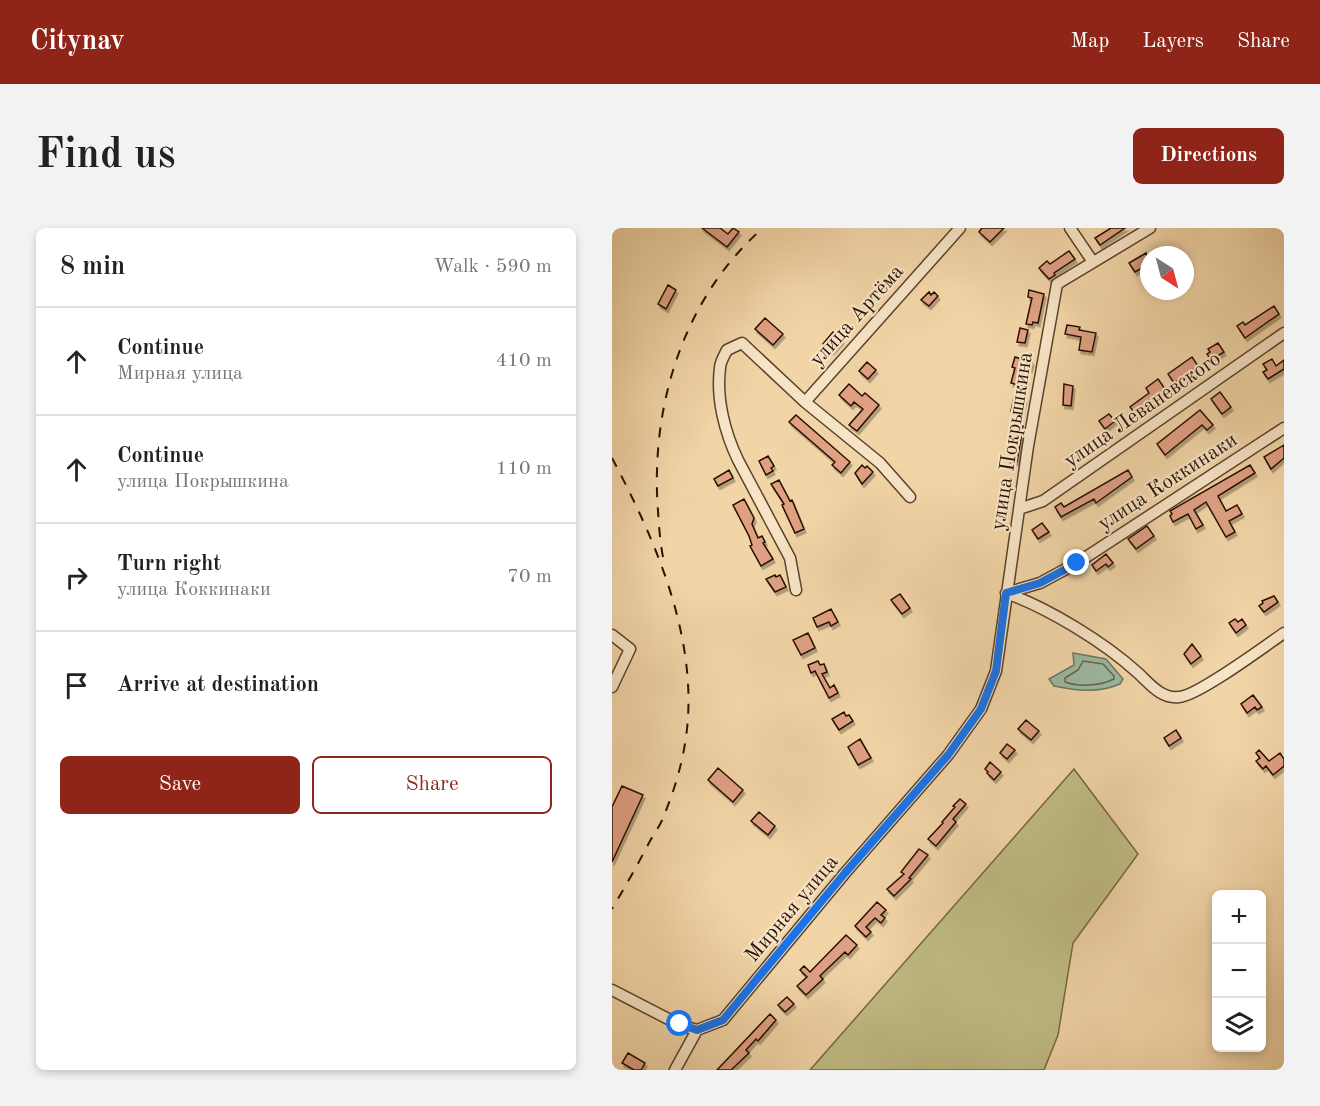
<!DOCTYPE html>
<html lang="en">
<head>
<meta charset="utf-8">
<style>
	body { margin:0; font-family:"Old Standard TT",serif; background:#f2f2f2; color:#222 }
	.controls { position:absolute; right:18px; bottom:18px; display:grid; overflow:hidden; border-radius:9px; box-shadow:0 3px 9px #0003 }
	.controls button { width:54px; height:54px; display:grid; place-items:center; padding:0; border:0; border-bottom:2px solid #e0e0e0; background:#fff; color:#222; font:30px sans-serif }
	.compass { position:absolute; left:528px; top:18px; width:54px; height:54px; border-radius:50%; background:#fff; box-shadow:0 3px 9px #0003; rotate:144deg }
	.stop { position:absolute; width:18px; height:18px; margin:-14px; border:4px solid #1a73e8; border-radius:50%; background:#fff }
	.stop.end { background:#1a73e8; border-color:#fff; box-shadow:0 2px 6px #0008 }
	.list { margin:0; padding:0; list-style:none }
	h2 { display:flex; justify-content:space-between; align-items:center; height:78px; margin:0; padding:0 24px; font-size:26px }
	h2 small { font-size:20px; font-weight:400; color:#767676 }
	.list li { display:grid; grid-template-columns:39px 1fr auto; gap:18px; align-items:center; box-sizing:border-box; height:108px; padding:0 24px; border-top:2px solid #e0e0e0 }
	.list b { display:block; font-size:22px; white-space:nowrap }
	.list p { margin:0; font-size:20px; white-space:nowrap; color:#767676 }
	.list em { font-size:20px; font-style:normal; color:#767676 }
	.actions { display:flex; gap:12px; padding:18px 24px }
	.actions a { flex:1; padding:14px 0; border:2px solid #8f2418; border-radius:9px; text-align:center; font-size:21px; color:#8f2418 }
	.actions .main { background:#8f2418; color:#fff }
	.icon { flex:none; width:33px; height:33px; fill:none; stroke:currentColor; stroke-width:2; stroke-linecap:round; stroke-linejoin:round }
	.map { position:relative; flex:none; width:672px; height:842px; overflow:hidden; border-radius:9px }
	header { display:flex; align-items:center; gap:36px; box-sizing:border-box; height:84px; padding:0 30px; background:#8f2418; color:#fff }
	header strong { font-size:28px }
	nav { display:flex; gap:33px; margin-inline-start:auto; font-size:21px }
	.intro { display:flex; align-items:center; justify-content:space-between; box-sizing:border-box; height:144px; padding:0 36px }
	h1 { margin:0; font-size:42px }
	.button { padding:15px 27px; border-radius:9px; background:#8f2418; color:#fff; font-size:21px; font-weight:700 }
	main { display:flex; gap:36px; padding:0 36px }
	aside { flex:1; background:#fff; border-radius:9px; box-shadow:0 3px 9px #0003 }
	.map>svg:first-child { display:block }
</style>
</head>
<body>
<header>
<strong>Citynav</strong>
<nav><a>Map</a><a>Layers</a><a>Share</a></nav>
</header>
<div class="intro"><h1>Find us</h1><a class="button">Directions</a></div>
<main>
<aside>
<h2>8 min<small>Walk · 590 m</small></h2>
<ul class="list">
<li><svg class="icon" aria-label="ahead" viewBox="0 0 24 24"><path d="M12 20V5M6 11l6-6 6 6"/></svg><div><b>Continue</b><p>Мирная улица</p></div><em>410 m</em></li>
<li><svg class="icon" aria-label="ahead" viewBox="0 0 24 24"><path d="M12 20V5M6 11l6-6 6 6"/></svg><div><b>Continue</b><p>улица Покрышкина</p></div><em>110 m</em></li>
<li><svg class="icon" aria-label="right" viewBox="0 0 24 24"><path d="M7 20v-9h11M14 6l5 5-5 5"/></svg><div><b>Turn right</b><p>улица Коккинаки</p></div><em>70 m</em></li>
<li><svg class="icon" aria-label="arrive" viewBox="0 0 24 24"><path d="M6 21V4h12l-3 4 3 4H6"/></svg><div><b>Arrive at destination</b></div></li>
</ul>
<div class="actions"><a class="main">Save</a><a>Share</a></div>
</aside>
<div class="map">
<svg width="672" height="842" viewBox="0 0 672 842">
	<defs>
		<filter id="shadow"><feDropShadow dx="2" dy="3.5" stdDeviation="0" flood-color="#0004"/></filter>
	</defs>
	<rect width="100%" height="100%" fill="#f2d5a7"/>
	<filter id="stains"><feTurbulence type="fractalNoise" baseFrequency=".00333" numOctaves="4"/><feColorMatrix values="0 0 0 0 .2 0 0 0 0 .09 0 0 0 0 .02 0 0 0 .5 -.17"/></filter>
	<radialGradient id="worn" r=".72"><stop offset=".6" stop-color="#630" stop-opacity="0"/><stop offset="1" stop-color="#630" stop-opacity=".3"/></radialGradient>
	<path fill="#c0bc83" stroke="#746643" stroke-width="1.5" d="M 462,541 L 526,626 L 461,715 L 446,807 L 432,842 L 198,842 Z"/>
	<path fill="#9cb9a2" stroke="#6d7662" stroke-width="1.5" d="M 461,425 L 494,431 L 511,451 L 508,456 C 487,465 465,463 442,458 L 437,451 L 462,437 Z"/>
	<g fill="none" stroke-linecap="round" stroke-linejoin="round">
		<path stroke="#626552" stroke-width="1.5" d="M 471,433 L 491,436 L 502,448 L 502,451 C 488,458 467,459 453,454 L 453,450 L 466,442 Z"/>
	</g>
	<path fill="#dfa084" stroke="#271103" stroke-width="1.5" filter="url(#shadow)" d="M 90,0 L 108,0 L 116,6 L 121,0 L 127,4 L 115,19 Z
		M 370,0 L 392,0 L 378,14 L 367,4 Z
		M 499,0 L 513,0 L 488,17 L 483,10 Z
		M 457,23 L 463,31 L 442,45 L 443,47 L 437,51 L 427,40 L 435,33 L 438,36 Z
		M 534,25 L 537,36 L 523,44 L 517,35 Z
		M 56,57 L 64,62 L 54,81 L 46,76 Z
		M 417,62 L 432,66 L 426,95 L 421,94 L 420,97 L 414,96 L 420,70 L 416,69 Z
		M 317,64 L 319,67 L 322,64 L 326,68 L 317,78 L 309,72 Z
		M 662,78 L 667,86 L 633,110 L 625,98 L 631,94 L 633,97 Z
		M 153,90 L 171,106 L 161,117 L 143,101 Z
		M 455,97 L 468,99 L 467,102 L 484,105 L 480,124 L 467,122 L 469,109 L 453,106 Z
		M 408,100 L 416,102 L 413,115 L 405,114 Z
		M 221,104 L 230,112 L 220,123 L 211,116 Z
		M 606,115 L 612,124 L 599,132 L 595,126 L 598,124 L 596,121 Z
		M 403,129 L 420,134 L 418,141 L 413,140 L 411,151 L 415,152 L 413,159 L 399,155 L 403,140 L 400,139 Z
		M 580,129 L 586,138 L 562,155 L 556,146 Z
		M 660,131 L 664,138 L 672,132 L 672,141 L 656,151 L 651,144 L 655,142 L 651,136 Z
		M 255,134 L 264,142 L 256,151 L 247,143 Z
		M 546,151 L 553,161 L 532,176 L 536,180 L 525,188 L 518,179 L 537,165 L 534,160 Z
		M 237,156 L 250,168 L 253,165 L 267,177 L 245,203 L 237,197 L 251,181 L 242,174 L 239,178 L 227,167 Z
		M 452,156 L 461,158 L 459,178 L 451,177 Z
		M 608,164 L 619,179 L 610,186 L 599,171 Z
		M 402,169 L 413,171 L 409,186 L 399,183 Z
		M 588,182 L 601,197 L 595,202 L 590,197 L 553,227 L 545,216 Z
		M 497,186 L 503,193 L 493,201 L 487,193 Z
		M 184,187 L 238,234 L 229,245 L 220,237 L 223,234 L 177,194 Z
		M 402,196 L 411,198 L 405,234 L 396,232 L 401,212 L 399,211 Z
		M 672,217 L 672,230 L 659,241 L 652,229 Z
		M 156,228 L 162,238 L 159,240 L 161,243 L 154,247 L 147,233 Z
		M 250,237 L 253,240 L 255,238 L 261,244 L 250,256 L 243,245 Z
		M 638,237 L 643,245 L 606,268 L 614,283 L 625,277 L 630,286 L 617,293 L 623,304 L 614,309 L 594,274 L 582,282 L 591,297 L 584,301 L 576,286 L 561,294 L 558,288 L 560,286 L 558,283 Z
		M 117,242 L 121,250 L 106,258 L 102,251 Z
		M 516,242 L 520,249 L 484,275 L 482,271 L 449,289 L 443,279 L 449,275 L 452,279 Z
		M 167,252 L 178,273 L 180,272 L 192,301 L 183,305 L 170,277 L 172,276 L 159,256 Z
		M 132,271 L 142,290 L 140,296 L 146,310 L 150,308 L 153,314 L 151,315 L 161,331 L 149,338 L 138,318 L 140,317 L 137,308 L 121,277 Z
		M 430,295 L 437,304 L 426,311 L 420,302 Z
		M 535,298 L 542,308 L 524,321 L 516,311 Z
		M 494,326 L 501,335 L 496,339 L 494,336 L 484,343 L 480,337 Z
		M 163,347 L 164,349 L 168,347 L 174,359 L 163,364 L 154,351 Z
		M 288,366 L 298,380 L 290,386 L 279,372 Z
		M 662,368 L 666,374 L 652,384 L 647,378 L 651,375 L 650,373 Z
		M 219,381 L 226,394 L 219,398 L 217,394 L 205,399 L 201,390 Z
		M 623,391 L 626,394 L 630,391 L 634,397 L 624,405 L 617,395 Z
		M 196,405 L 203,420 L 189,427 L 181,412 Z
		M 580,416 L 589,428 L 579,436 L 572,426 Z
		M 206,433 L 208,437 L 212,436 L 215,444 L 210,446 L 218,460 L 222,457 L 226,465 L 217,470 L 203,443 L 199,445 L 196,437 Z
		M 641,467 L 650,479 L 645,482 L 643,479 L 635,485 L 629,476 Z
		M 232,484 L 234,488 L 237,487 L 241,493 L 227,502 L 220,491 Z
		M 414,492 L 427,503 L 419,512 L 406,501 Z
		M 564,502 L 569,510 L 557,518 L 552,510 Z
		M 248,511 L 259,530 L 246,537 L 236,519 Z
		M 395,516 L 403,522 L 395,531 L 388,525 Z
		M 647,522 L 657,533 L 668,525 L 672,531 L 672,538 L 661,547 L 654,538 L 651,541 L 644,533 L 648,530 L 644,525 Z
		M 378,534 L 389,544 L 382,552 L 375,545 L 376,544 L 373,541 Z
		M 106,540 L 131,562 L 121,574 L 96,552 Z
		M 10,558 L 31,567 L 0,634 L 0,579 Z
		M 348,571 L 354,576 L 341,591 L 344,594 L 324,618 L 316,611 L 331,595 L 330,594 L 343,579 L 341,578 Z
		M 147,584 L 163,598 L 156,607 L 139,593 Z
		M 307,621 L 316,627 L 297,650 L 299,651 L 282,668 L 275,661 L 292,646 L 289,644 Z
		M 265,674 L 274,682 L 269,687 L 273,690 L 269,695 L 263,690 L 254,699 L 259,704 L 254,709 L 243,698 Z
		M 234,707 L 245,717 L 236,727 L 233,724 L 212,744 L 208,748 L 211,751 L 194,767 L 185,758 L 195,749 L 188,742 L 192,738 L 198,744 Z
		M 175,769 L 182,776 L 173,784 L 166,777 Z
		M 158,786 L 164,792 L 146,813 L 144,811 L 134,822 L 137,825 L 119,842 L 105,842 Z
		M 16,825 L 33,835 L 29,842 L 22,842 L 10,835 Z"/>
	<g fill="none" stroke-linecap="round" stroke-linejoin="round">
		<g stroke="#5a422c" stroke-width="13">
			<path id="minor" d="M 458,0 L 481,34
				M 193,174 L 348,0
				M 407,281 L 431,273 L 672,105
				M 184,362 L 178,330 L 126,232 C 113,205 104,171 108,140 C 108,134 112,128 115,122 L 130,115 L 193,174 L 268,235 L 298,269
				M 394,365 C 436,380 492,414 526,445 C 538,456 549,471 567,469 C 586,468 653,418 672,405
				M 394,365 L 428,355 L 465,335 L 672,200
				M 0,407 L 18,421 L 0,459
				M 0,762 L 68,797 L 85,802
				M 63,842 L 85,802 L 111,792 L 233,645 L 336,527 L 369,481 L 384,443 L 416,218 L 445,56 L 538,0"/>
		</g>
		<use href="#minor" stroke="#f7e4c6" stroke-width="10"/>
		<path stroke="#271103" stroke-width="2" stroke-dasharray="10 10" stroke-linecap="butt" d="M 0,230 C 43,311 85,407 75,501 C 72,529 64,558 53,585 C 50,595 43,604 38,613 C 26,636 13,659 0,681
			M 51,329 C 48,314 47,298 46,283 C 38,179 71,70 151,0"/>
	</g>
	<g fill="none" stroke-linecap="round" stroke-linejoin="round">
		<path stroke="#1a73e8" stroke-width="8" d="M 68,796 L 85,802 L 111,792 L 233,645 L 336,527 L 369,481 L 384,443 L 394,365 L 428,355 L 465,335"/>
	</g>
	<g text-anchor="middle" stroke-width="4.5" stroke-linejoin="round" paint-order="stroke">
		<g font-size="21" fill="#271103" stroke="#f7e4c6">
			<text transform="translate(244 87) rotate(-48)" y="7">улица Артёма</text>
			<text transform="translate(530 181) rotate(-35)" y="7">улица Леваневского</text>
			<text transform="translate(399 213) rotate(-81)" y="7">улица Покрышкина</text>
			<text transform="translate(555 253) rotate(-33)" y="7">улица Коккинаки</text>
			<text transform="translate(179 680) rotate(-50)" y="7">Мирная улица</text>
		</g>
	</g>
	<rect width="100%" height="100%" filter="url(#stains)"/>
	<rect width="100%" height="100%" fill="url(#worn)"/>
</svg>
<div class="controls">
<button>+</button>
<button>−</button>
<button><svg class="icon" aria-label="layers" viewBox="0 0 24 24"><path d="M12 4l9 5-9 5-9-5zM3 14l9 5 9-5"/></svg></button>
</div>
<svg class="compass" viewBox="-18 -18 36 36"><path d="M0-13l5 13h-10z" fill="#e53935"/><path d="M0 13l5-13h-10z" fill="#767676"/></svg>
<div class="stop" style="left:68px;top:796px"></div>
<div class="stop end" style="left:465px;top:335px"></div>
</div>
</main>
</body>
</html>
